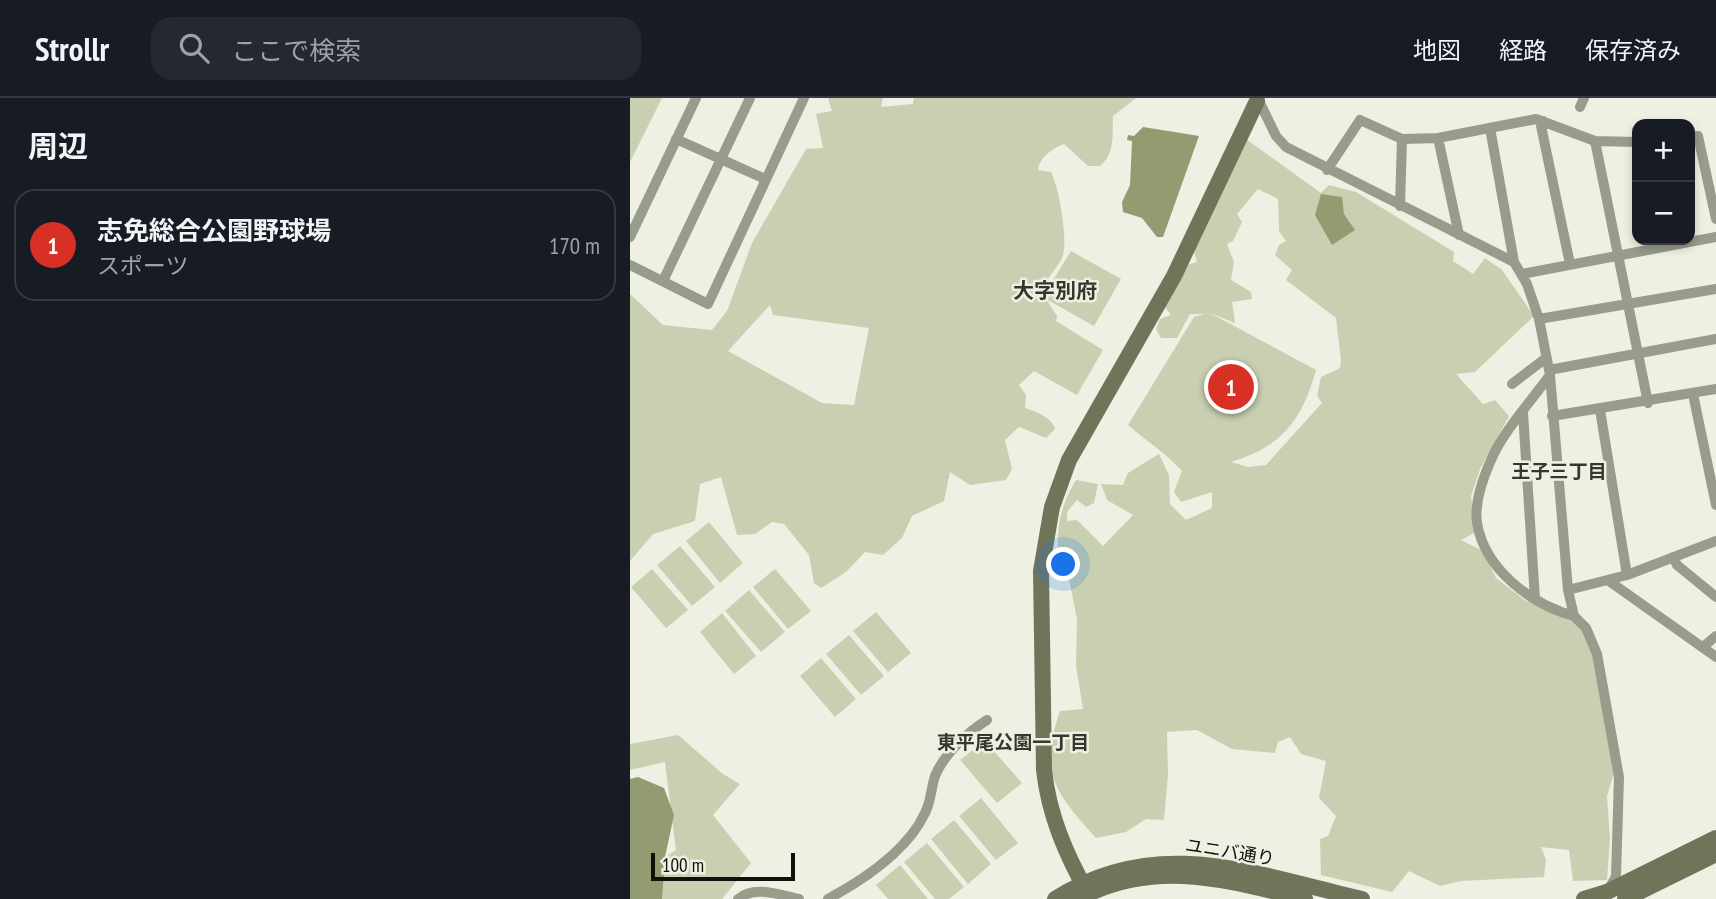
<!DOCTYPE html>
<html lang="ja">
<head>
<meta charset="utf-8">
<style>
	body { margin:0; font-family:"PT Sans Narrow","Noto Sans JP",sans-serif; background:#242831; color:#f1f3f6 }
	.controls { position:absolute; right:21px; top:21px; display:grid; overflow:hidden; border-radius:14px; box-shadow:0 4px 10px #0003 }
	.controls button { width:63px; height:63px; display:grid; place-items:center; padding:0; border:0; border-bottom:2px solid #363941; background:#171b24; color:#f1f3f6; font:35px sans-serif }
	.scale { position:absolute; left:21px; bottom:18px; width:144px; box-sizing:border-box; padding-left:7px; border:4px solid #0f100b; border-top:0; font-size:19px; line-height:24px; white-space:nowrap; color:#0f100b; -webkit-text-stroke:5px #eef0e3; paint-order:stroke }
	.you { position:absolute; left:434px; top:467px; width:24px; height:24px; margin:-18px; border:5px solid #fff; border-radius:50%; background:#1a73e8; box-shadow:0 0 0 10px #1a73e833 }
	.badge { display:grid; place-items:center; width:46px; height:46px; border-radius:50%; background:#d93025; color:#fff; font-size:23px; font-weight:700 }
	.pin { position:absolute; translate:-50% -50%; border:4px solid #fff; box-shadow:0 2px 7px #0006 }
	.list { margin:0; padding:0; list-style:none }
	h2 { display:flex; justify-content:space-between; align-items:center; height:91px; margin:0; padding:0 28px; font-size:30px }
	h2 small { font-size:23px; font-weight:400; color:#9ea1a6 }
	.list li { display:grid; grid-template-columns:46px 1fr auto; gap:21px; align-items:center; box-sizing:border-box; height:112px; margin:0 14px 14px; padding:0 14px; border:2px solid #363941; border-radius:21px }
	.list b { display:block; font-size:26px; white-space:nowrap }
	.list p { margin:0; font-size:23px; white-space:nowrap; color:#9ea1a6 }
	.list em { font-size:23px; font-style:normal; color:#9ea1a6 }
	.icon { flex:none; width:38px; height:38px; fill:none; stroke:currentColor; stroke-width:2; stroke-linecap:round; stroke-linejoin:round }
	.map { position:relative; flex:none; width:1086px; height:801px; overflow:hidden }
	header { display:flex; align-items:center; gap:42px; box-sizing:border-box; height:98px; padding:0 35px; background:#171b24; border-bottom:2px solid #363941 }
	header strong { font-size:33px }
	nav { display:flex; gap:38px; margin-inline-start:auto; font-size:24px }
	.search { width:490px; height:63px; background:#242831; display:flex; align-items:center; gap:18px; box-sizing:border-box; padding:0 24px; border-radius:21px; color:#9ea1a6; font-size:26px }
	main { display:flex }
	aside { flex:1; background:#171b24 }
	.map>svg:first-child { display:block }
</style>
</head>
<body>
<header>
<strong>Strollr</strong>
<div class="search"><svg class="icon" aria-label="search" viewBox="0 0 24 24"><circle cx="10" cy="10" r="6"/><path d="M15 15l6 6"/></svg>ここで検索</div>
<nav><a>地図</a><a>経路</a><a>保存済み</a></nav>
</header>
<main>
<aside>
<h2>周辺<small></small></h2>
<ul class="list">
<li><span class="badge">1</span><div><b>志免総合公園野球場</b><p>スポーツ</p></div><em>170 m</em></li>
</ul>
</aside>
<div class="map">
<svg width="1086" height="801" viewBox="0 0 1086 801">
	<rect width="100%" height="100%" fill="#eef0e3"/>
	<path fill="#c9d0b1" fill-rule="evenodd" d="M 0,0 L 32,0 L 0,64 Z
		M 198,0 L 253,0 L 251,9 L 283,6 L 284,0 L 506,0 L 483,18 C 482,36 486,55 470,68 L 458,68 L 434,46 C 423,50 409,60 408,72 L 421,74 C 429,89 439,145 432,160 C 426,173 411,184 414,197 L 441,153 L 491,181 L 464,228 L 416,201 L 427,218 L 426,223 L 473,252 L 447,297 L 404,273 L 389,287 L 396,297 L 395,310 C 406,314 422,319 425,331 L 416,340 L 389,329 L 375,342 L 382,371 L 376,382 L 340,387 L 320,374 L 314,403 L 282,418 L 272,440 L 253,457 L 235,454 L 216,474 L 191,490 L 184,485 L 179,457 L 154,426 L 142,424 L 125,436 L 107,437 L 91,379 L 70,386 L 65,423 L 23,436 L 0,463 L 0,196 L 33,227 L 82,232 L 97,213 L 122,145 L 176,51 L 193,50 L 186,16 L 202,13 ZM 140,207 L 143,217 L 239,230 L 224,307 L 192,305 L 98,253 Z
		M 616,41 L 691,95 L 699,87 L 726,94 L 824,154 L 823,163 L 843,176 L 855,160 L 872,172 L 904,218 L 845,274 L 826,276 L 853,306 L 865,302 L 879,318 L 850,371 L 841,398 L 846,434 L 831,442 L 853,453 L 866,480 L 896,503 L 928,507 L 955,535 L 969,576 L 984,675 L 977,698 L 980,741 L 977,782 L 943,783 L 939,752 L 911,749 L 916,762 L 914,779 L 831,783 L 810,788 L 779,773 L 762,794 L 691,777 L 690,741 L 698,738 L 706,718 L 689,700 L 696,663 L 671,656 L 660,639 L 648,644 L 645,655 L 602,651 L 567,632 L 537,634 L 538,677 L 534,722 L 516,721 L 496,734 L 466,740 C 426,695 408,676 430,613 L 453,611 L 446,568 L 447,521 L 437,472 L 430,470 C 425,436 428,412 446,382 L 468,386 L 464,405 L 456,409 L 447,402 L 437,414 L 437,423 L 447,422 L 473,448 L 503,417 L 477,402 L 471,386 L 493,387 L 498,375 L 529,356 L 539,377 L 540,406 L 556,422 L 582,410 L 582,394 L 551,404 L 544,394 L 552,373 C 536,355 516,343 498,327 L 564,219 L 574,216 L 560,216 L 547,240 L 531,240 L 526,231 L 530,221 L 541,217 L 535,209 L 553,168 L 567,164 L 562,148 ZM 628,91 L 648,101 L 649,133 L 656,143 L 649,147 L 645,157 L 662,172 L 656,182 L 706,220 L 711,263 L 710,270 L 691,279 L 687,298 L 692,305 L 636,367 L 618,369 L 601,364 C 653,348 672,322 686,272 L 580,215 L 605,225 L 602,204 L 622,201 L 621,194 L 601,182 L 604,164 L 597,146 L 603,143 L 612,124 L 607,116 Z
		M 79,424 L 113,465 L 90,485 L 56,443 Z
		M 50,448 L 85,489 L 62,508 L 27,467 Z
		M 22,471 L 58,512 L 36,530 L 1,489 Z
		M 145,471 L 181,513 L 158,531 L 123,489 Z
		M 119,492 L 155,534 L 131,554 L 95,513 Z
		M 246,514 L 281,555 L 258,574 L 223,533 Z
		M 92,515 L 126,558 L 104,576 L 70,534 Z
		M 219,537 L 254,578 L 231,597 L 196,556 Z
		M 191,560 L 226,601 L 205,619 L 170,578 Z
		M 48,637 L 93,676 L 110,686 L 83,717 L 121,765 L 92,801 L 0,801 L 1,780 L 46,752 L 35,664 L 0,672 L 0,646 Z
		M 355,643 L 392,685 L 367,705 L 330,662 Z
		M 351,700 L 388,745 L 366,762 L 329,718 Z
		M 324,722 L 361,766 L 338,786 L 301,741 Z
		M 297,745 L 334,789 L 319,801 L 305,801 L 274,764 Z
		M 270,767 L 298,801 L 258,801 L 246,787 Z"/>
	<path fill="#939b71" d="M 513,29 L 569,38 L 533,139 L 527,139 L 512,120 L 493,114 L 492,104 L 500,87 L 502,43 L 497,42 L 498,37 L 504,38 Z
		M 691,96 L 712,99 L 714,116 L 725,132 L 702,147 L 685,117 Z
		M 8,679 L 34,690 L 44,717 L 35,759 L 32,801 L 0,801 L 0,681 Z"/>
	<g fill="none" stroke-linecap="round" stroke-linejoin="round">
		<path stroke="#989c8a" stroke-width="10" d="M 628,1 L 646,38 L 656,49 L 884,164
			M 950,9 L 954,0
			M 913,23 L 911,28 L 940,166
			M 860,30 L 884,164 L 897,186 L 909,221 L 920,277 L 938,492 L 944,518 L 956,530 L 967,556 L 989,679 L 986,778 L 978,793
			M 1060,39 L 1068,38 L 1086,121
			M 808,40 L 829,137
			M 46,41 L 135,81
			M 965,43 L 1018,305
			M 697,72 L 730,22 L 772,41 L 808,40 L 906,21 L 965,43 L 1007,44
			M 770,108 L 772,41
			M 0,139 L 66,0
			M 0,167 L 78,206 L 174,0
			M 892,176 L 1086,139
			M 33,183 L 120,0
			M 909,221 L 1086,191
			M 919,272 L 1086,241
			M 920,277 C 902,302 872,335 861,362 C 853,380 844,405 847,425 C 855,472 901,506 944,518
			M 882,286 L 916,260
			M 1063,296 L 1086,407
			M 970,312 L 997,477
			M 893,315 L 905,501
			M 922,318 L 1086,291
			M 1043,459 L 1047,467 L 1086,499
			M 979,483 L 1086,559
			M 938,492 L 997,477 L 1086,443
			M 1073,549 L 1086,538
			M 108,801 C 125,787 150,797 169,801
			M 198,801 C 233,782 278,752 295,715 C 301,704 301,690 305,678 C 314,656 338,634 357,622"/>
		<path stroke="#70755a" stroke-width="16" d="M 458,796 C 436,756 419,718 414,672 L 411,473 L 422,409 L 439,362 L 544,178 L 627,3
			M 425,801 C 527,736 624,776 732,801
			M 448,801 C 525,760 596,782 675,801
			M 954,801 L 977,794 L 1086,740
			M 995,801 L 1086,756"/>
	</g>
	<g text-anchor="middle" stroke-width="5" stroke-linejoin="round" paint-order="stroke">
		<g font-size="18" fill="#0f100b" stroke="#eef0e3">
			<text transform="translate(600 754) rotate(9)" y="6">ユニバ通り</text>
		</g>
		<g font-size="19" font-weight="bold" fill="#35372d" stroke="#eef0e3">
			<text x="929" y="380">王子三丁目</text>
			<text x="383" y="651">東平尾公園一丁目</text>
		</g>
		<g font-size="21" font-weight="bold" fill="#35372d" stroke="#eef0e3">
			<text x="425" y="200">大字別府</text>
		</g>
	</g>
</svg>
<div class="controls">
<button>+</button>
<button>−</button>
</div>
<div class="scale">100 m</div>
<div class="you"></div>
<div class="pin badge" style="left:601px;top:289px">1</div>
</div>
</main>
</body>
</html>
